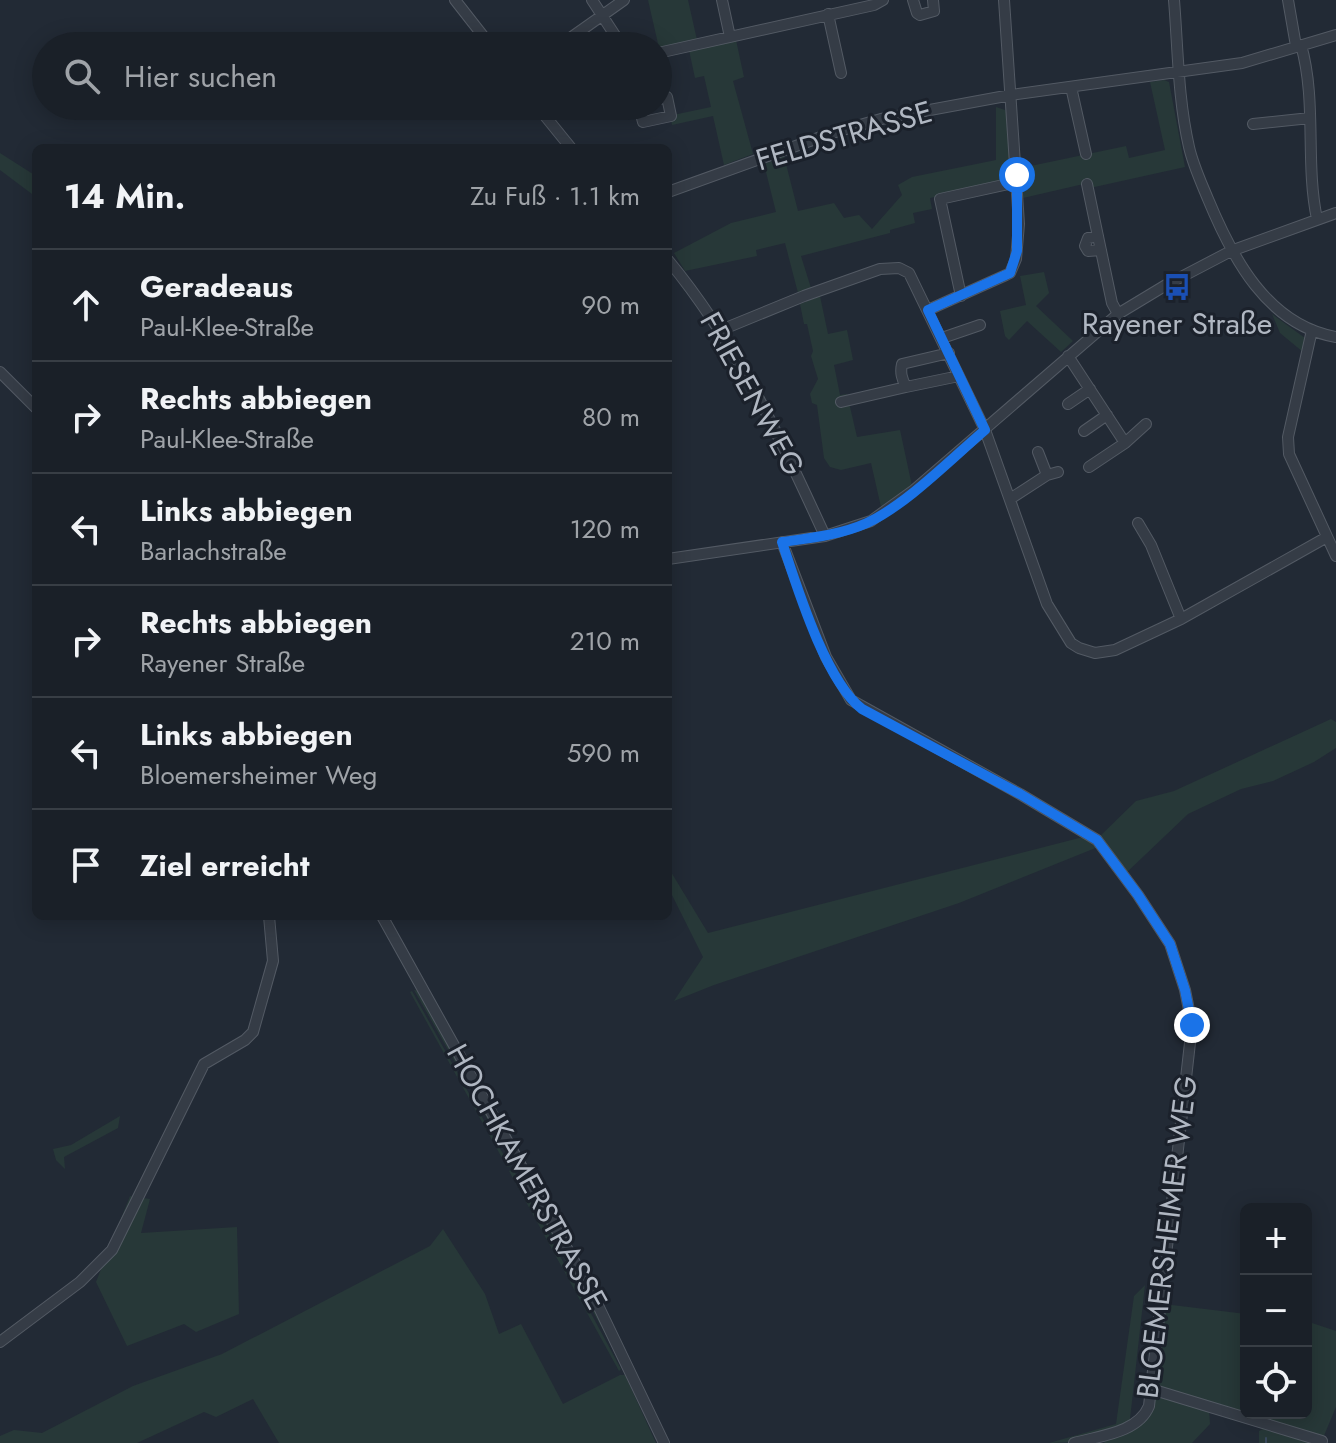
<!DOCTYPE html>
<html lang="de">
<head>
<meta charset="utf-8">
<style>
	body { margin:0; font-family:Jost,sans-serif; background:#232830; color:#f1f3f6 }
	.controls { position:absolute; right:24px; bottom:24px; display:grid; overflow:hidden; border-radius:12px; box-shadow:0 4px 20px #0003 }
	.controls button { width:72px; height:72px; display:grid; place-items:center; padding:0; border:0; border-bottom:2px solid #383e45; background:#1a2028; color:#f1f3f6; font:40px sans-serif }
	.stop { position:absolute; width:24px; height:24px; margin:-18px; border:6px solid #1a73e8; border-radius:50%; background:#fff }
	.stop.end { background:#1a73e8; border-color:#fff; box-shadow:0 2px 8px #0008 }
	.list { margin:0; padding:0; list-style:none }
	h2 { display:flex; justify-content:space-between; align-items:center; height:104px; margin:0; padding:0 32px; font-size:34px }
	h2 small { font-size:26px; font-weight:400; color:#9fa3a8 }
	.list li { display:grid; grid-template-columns:52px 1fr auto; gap:24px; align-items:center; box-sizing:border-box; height:112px; padding:0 32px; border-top:2px solid #383e45 }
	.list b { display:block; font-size:30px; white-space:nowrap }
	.list p { margin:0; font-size:26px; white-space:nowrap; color:#9fa3a8 }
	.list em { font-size:26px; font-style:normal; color:#9fa3a8 }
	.icon { flex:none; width:44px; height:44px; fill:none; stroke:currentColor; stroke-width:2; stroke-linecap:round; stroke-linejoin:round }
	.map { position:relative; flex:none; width:1336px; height:1443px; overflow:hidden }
	.search { position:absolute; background:#1a2028; box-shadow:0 4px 20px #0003; left:32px; top:32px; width:640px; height:88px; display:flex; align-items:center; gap:20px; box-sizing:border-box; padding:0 28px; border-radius:44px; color:#9fa3a8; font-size:30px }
	.panel { position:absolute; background:#1a2028; box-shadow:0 4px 20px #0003; left:32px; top:144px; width:640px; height:776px; border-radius:12px }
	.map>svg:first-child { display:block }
</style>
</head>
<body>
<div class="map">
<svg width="1336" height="1443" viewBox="0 0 1336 1443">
	<rect width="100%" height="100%" fill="#222a35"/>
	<path fill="#273838" d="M 648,0 L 688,0 L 697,40 L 659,48 Z
		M 736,40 L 744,77 L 733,81 L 753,154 L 724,165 L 713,116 L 672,125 L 671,119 L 673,115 L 711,107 L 704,76 L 695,78 L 689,50 Z
		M 1164,80 L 1169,82 L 1185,167 L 1090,188 L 1088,183 L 1023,198 L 1021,168 L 1126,146 L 1129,158 L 1165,150 L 1150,82 Z
		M 996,107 L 1005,110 L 1008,117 L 1012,181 L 930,198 L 932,209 L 913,213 L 915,223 L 890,230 L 890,233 L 801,256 L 811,288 L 798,293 L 785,243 L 756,250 L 757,256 L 685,271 L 674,253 L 731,223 L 776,212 L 764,164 L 784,156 L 798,211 L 834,203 L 844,218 L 859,215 L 872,229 L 902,195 L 898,185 L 912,177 L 996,160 Z
		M 0,153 L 36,176 L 36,197 L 0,170 Z
		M 1044,272 L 1049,293 L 1036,306 L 1073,341 L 1061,352 L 1027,321 L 1009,340 L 1005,336 L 1000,311 L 1026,305 L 1020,276 Z
		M 820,296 L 828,334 L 847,330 L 853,360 L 834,365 L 840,395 L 847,394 L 857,437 L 900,430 L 912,486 L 881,507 L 871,463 L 841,470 L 830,467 L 824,458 L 817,405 L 812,403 L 810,394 L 818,379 L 811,356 L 813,351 L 807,324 L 804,324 L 800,304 Z
		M 1272,314 L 1305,338 L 1303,352 L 1280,333 Z
		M 1331,719 L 1336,722 L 1336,748 L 1314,762 L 1273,781 L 1241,789 L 1188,814 L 1125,874 L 1097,839 L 1136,801 L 1174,791 Z
		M 1087,836 L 1098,847 L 959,903 L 714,985 L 674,1001 L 703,957 L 668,887 L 668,867 L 708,933 Z
		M 414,990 L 419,991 L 514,1162 L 513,1164 Z
		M 412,991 L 497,1144 L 511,1166 L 507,1167 L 410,992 Z
		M 120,1116 L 118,1128 L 64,1157 L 65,1169 L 56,1160 L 53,1149 L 71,1145 Z
		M 515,1168 L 518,1168 L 591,1299 L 623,1367 Z
		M 513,1169 L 621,1369 L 619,1371 L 509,1171 Z
		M 130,1196 L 150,1199 L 141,1233 L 237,1227 L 239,1314 L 196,1332 L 184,1324 L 127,1346 L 96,1282 Z
		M 443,1229 L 485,1294 L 499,1334 L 521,1324 L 563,1404 L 620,1375 L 625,1375 L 656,1443 L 279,1443 L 253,1399 L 216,1417 L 204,1412 L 137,1443 L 0,1443 L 0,1436 L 14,1430 L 42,1433 L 133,1386 L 222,1354 L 430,1246 Z
		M 1145,1285 L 1130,1419 L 1132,1423 L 1158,1396 L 1209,1409 L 1210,1424 L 1192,1443 L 1105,1443 L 1103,1441 L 1049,1443 L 1116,1424 L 1134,1296 Z
		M 1172,1305 L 1246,1314 L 1246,1413 L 1306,1413 L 1306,1321 L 1336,1331 L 1336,1407 L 1323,1438 L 1318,1434 L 1312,1435 L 1158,1387 L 1154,1374 L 1161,1314 L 1166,1307 Z
		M 1263,1429 L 1321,1443 L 1259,1443 L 1259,1431 Z"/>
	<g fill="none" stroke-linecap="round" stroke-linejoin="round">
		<path stroke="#39485d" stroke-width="2" d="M 1266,1443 L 1266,1438"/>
		<g stroke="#535a64" stroke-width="12">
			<path id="minor" d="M 455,0 L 491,46
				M 592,0 L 622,46
				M 722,0 L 730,37
				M 913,0 L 917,13 L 920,15 L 934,11 L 933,0
				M 1174,0 C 1178,49 1178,99 1189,147 C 1193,165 1201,182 1208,199 C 1232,257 1267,325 1336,337
				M 1288,0 L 1296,46
				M 828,14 L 841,73
				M 1301,45 C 1317,101 1305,162 1317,219
				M 559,46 L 624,0
				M 658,53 L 874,5 L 883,0
				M 1071,87 L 1086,154
				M 537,106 L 571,148
				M 639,106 L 643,122 L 671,116 L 667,97 L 658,99
				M 1253,124 L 1310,118
				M 1087,184 L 1112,303 L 1118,314
				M 668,192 L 832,133 L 881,119 L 1011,95 L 1242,63 L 1336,35
				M 1098,236 L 1088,238 L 1085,246 L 1088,251 L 1101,250
				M 668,260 C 737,343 780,438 825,536
				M 961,296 L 940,199 L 1017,182
				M 928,310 L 1006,275 L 1010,273 L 1016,259 L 1019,224 L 1004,0
				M 721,330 L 804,296 L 880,269 L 899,268 L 909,273 L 985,430 L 1047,604 L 1071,643 L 1079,648 L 1095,653 L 1115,650 L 1181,619 L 1327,537
				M 1312,330 L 1288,437 L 1289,454 L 1336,556
				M 942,338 L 980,325
				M 949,353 L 902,364 C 900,373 902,379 906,387 L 959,376
				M 1068,356 L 1125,443 L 1089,467
				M 0,372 L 36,408
				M 841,402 L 906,387
				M 1068,404 L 1090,389
				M 1084,431 L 1107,415
				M 1125,443 L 1146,424
				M 1038,452 L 1047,475
				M 1010,499 L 1047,475 L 1058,472
				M 1138,523 L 1151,545 L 1181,619
				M 782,542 L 826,657 L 851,700 L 1020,794 L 1097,840 L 1138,895 L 1170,944 L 1185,990 L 1192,1025 L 1149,1406 C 1138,1433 1099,1436 1074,1443
				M 668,559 L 825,536 L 871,521 L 914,490 L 1118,314 L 1166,285 L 1231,251 L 1336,213
				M 382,916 L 594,1297 L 664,1443
				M 0,1342 L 80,1282 L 112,1250 L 204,1064 L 245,1040 L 253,1032 L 273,961 L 269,916
				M 1151,1389 L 1322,1441"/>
		</g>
		<use href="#minor" stroke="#353c46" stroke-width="10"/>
	</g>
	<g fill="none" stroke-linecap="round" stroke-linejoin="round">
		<path stroke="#1a73e8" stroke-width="10" d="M 1017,175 L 1017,251 L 1010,273 L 928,310 L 985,430 C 951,459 906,505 867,523 C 840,535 811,538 782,542 C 797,587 825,680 862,709 L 1020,794 L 1097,840 L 1138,895 L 1170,944 L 1185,990 L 1192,1025"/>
	</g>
	<defs>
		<g id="bus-bare" transform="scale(2.16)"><path d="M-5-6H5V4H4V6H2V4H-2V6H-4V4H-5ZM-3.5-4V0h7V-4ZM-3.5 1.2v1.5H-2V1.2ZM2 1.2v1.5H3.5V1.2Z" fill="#1a4fb4" stroke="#1b212b" stroke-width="2.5" paint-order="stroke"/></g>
	</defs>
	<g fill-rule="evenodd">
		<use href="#bus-bare" x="1177" y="287"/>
	</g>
	<g text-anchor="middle" stroke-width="6" stroke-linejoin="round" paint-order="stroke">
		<g font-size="30" fill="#b0b7c2" stroke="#1b212b">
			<text transform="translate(844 136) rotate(-16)" y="10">FELDSTRASSE</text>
			<text transform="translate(752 394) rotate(61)" y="10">FRIESENWEG</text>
			<text transform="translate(527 1177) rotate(61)" y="10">HOCHKAMERSTRASSE</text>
			<text transform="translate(1167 1237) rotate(-83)" y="10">BLOEMERSHEIMER WEG</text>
		</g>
		<g font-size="30" fill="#b0b7c2" stroke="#1b212b">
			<text x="1177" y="334">Rayener Straße</text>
		</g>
	</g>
</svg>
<div class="controls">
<button>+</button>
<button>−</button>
<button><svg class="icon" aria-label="locate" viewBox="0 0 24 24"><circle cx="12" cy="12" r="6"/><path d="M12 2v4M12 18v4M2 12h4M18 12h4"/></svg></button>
</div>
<div class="stop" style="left:1017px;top:175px"></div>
<div class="stop end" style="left:1192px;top:1025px"></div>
<div class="search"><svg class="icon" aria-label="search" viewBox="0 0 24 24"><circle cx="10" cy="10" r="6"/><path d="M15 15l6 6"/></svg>Hier suchen</div>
<section class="panel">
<h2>14 Min.<small>Zu Fuß · 1.1 km</small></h2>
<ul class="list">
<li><svg class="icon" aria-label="ahead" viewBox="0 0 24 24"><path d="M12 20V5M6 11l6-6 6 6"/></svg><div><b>Geradeaus</b><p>Paul-Klee-Straße</p></div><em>90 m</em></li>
<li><svg class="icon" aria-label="right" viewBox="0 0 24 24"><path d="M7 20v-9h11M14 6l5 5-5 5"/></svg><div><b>Rechts abbiegen</b><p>Paul-Klee-Straße</p></div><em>80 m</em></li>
<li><svg class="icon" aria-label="left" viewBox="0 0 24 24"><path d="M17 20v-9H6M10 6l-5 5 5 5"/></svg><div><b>Links abbiegen</b><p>Barlachstraße</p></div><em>120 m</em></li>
<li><svg class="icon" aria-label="right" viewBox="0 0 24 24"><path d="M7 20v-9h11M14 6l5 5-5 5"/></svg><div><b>Rechts abbiegen</b><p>Rayener Straße</p></div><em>210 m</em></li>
<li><svg class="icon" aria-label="left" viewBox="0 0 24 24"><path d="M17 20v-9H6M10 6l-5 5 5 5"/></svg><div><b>Links abbiegen</b><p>Bloemersheimer Weg</p></div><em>590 m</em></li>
<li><svg class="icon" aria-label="arrive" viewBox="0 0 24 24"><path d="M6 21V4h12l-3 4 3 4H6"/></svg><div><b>Ziel erreicht</b></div></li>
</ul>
</section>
</div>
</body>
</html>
